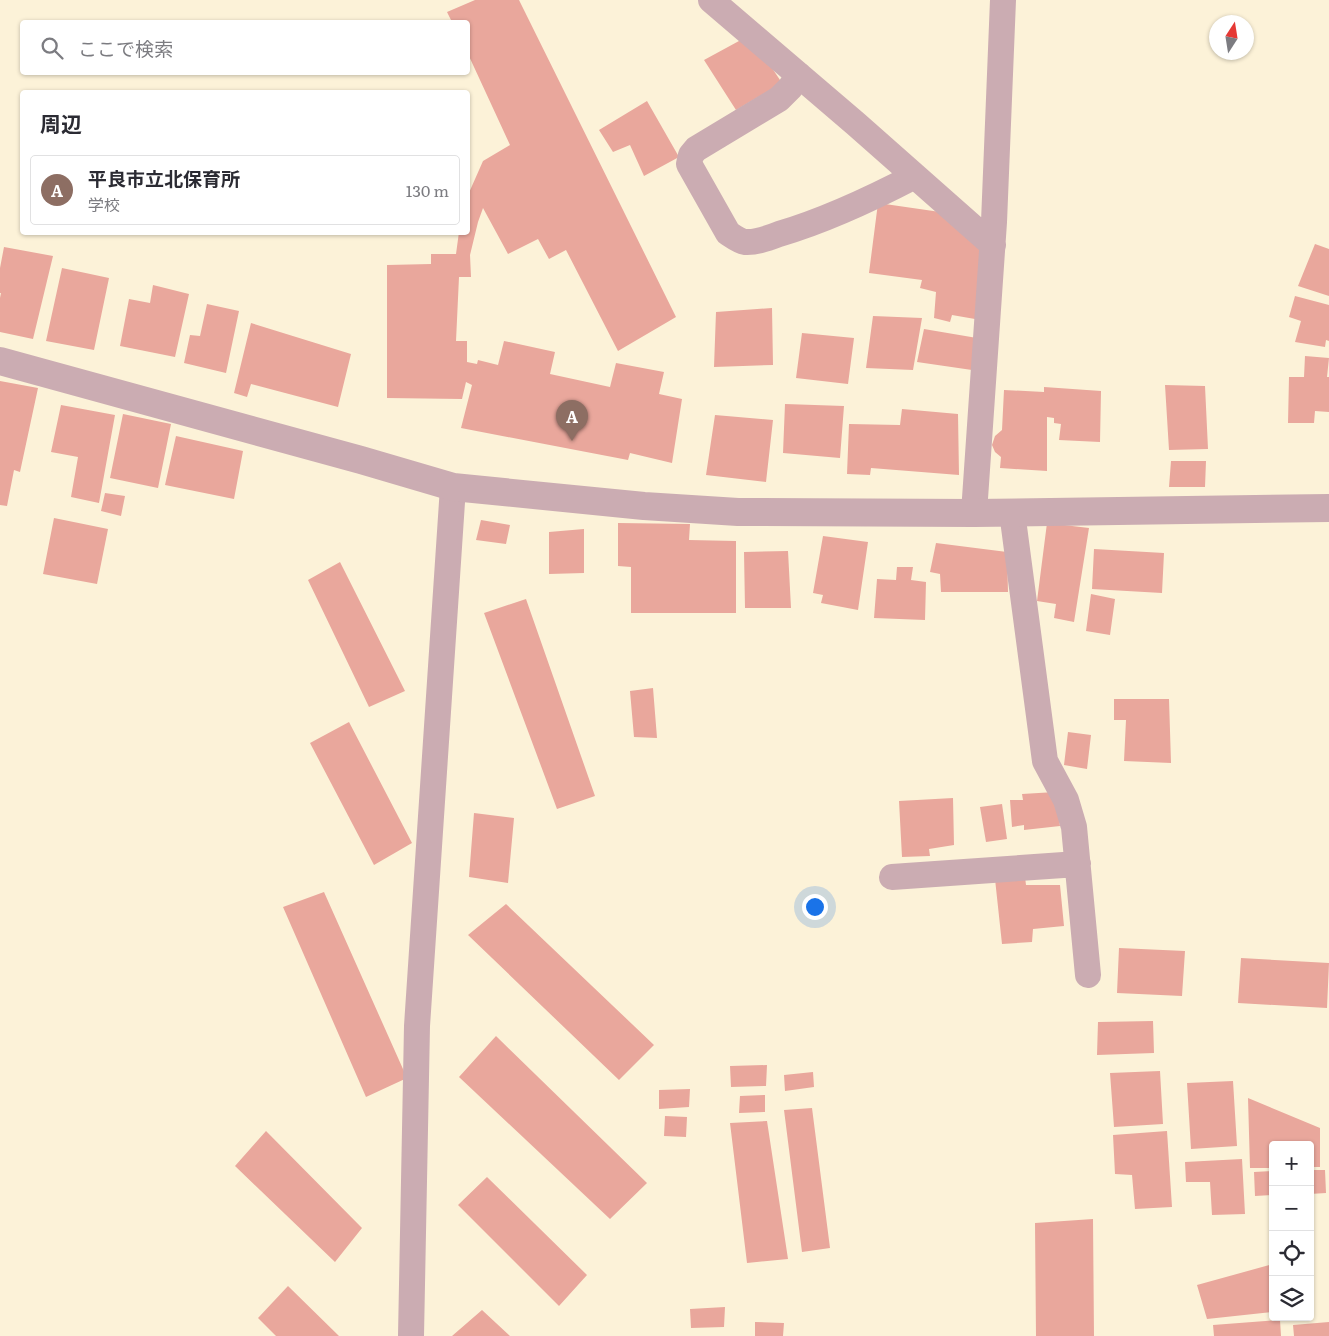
<!DOCTYPE html>
<html lang="ja">
<head>
<meta charset="utf-8">
<style>
	body { margin:0; font-family:Literata,"Noto Sans JP",serif; background:#f7f7f7; color:#2b2b33 }
	.controls { position:absolute; right:15px; bottom:15px; display:grid; overflow:hidden; border-radius:5px; box-shadow:0 1px 4px #0004 }
	.controls button { width:45px; height:45px; display:grid; place-items:center; padding:0; border:0; border-bottom:1px solid #e1e1e2; background:#fff; color:#2b2b33; font:25px sans-serif }
	.compass { position:absolute; left:1209px; top:15px; width:45px; height:45px; border-radius:50%; background:#fff; box-shadow:0 1px 4px #0004; rotate:12deg }
	.you { position:absolute; left:814px; top:906px; width:18px; height:18px; margin:-12px; border:4px solid #fff; border-radius:50%; background:#1a73e8; box-shadow:0 0 0 8px #1a73e833 }
	.badge { display:grid; place-items:center; width:32px; height:32px; border-radius:50%; background:#0b8043; color:#fff; font-size:16px; font-weight:700 }
	.pin { position:absolute; translate:-50% -41px; filter:drop-shadow(0 1px 2px #0008) }
	.pin::after { content:''; position:absolute; top:26px; width:18px; height:15px; background:inherit; clip-path:polygon(0 0,100% 0,50% 100%) }
	.list { margin:0; padding:0; list-style:none }
	h2 { display:flex; justify-content:space-between; align-items:center; height:65px; margin:0; padding:0 20px; font-size:21px }
	h2 small { font-size:16px; font-weight:400; color:#7c7c81 }
	.list li { display:grid; grid-template-columns:32px 1fr auto; gap:15px; align-items:center; box-sizing:border-box; height:70px; margin:0 10px 10px; padding:0 10px; border:1px solid #e1e1e2; border-radius:5px }
	.list b { display:block; font-size:19px; white-space:nowrap }
	.list p { margin:0; font-size:16px; white-space:nowrap; color:#7c7c81 }
	.list em { font-size:16px; font-style:normal; color:#7c7c81 }
	.icon { flex:none; width:28px; height:28px; fill:none; stroke:currentColor; stroke-width:2; stroke-linecap:round; stroke-linejoin:round }
	.map { position:relative; flex:none; width:1329px; height:1336px; overflow:hidden }
	.search { position:absolute; background:#fff; box-shadow:0 1px 4px #0004; left:20px; top:20px; width:450px; height:55px; display:flex; align-items:center; gap:12px; box-sizing:border-box; padding:0 18px; border-radius:5px; color:#7c7c81; font-size:19px }
	.panel { position:absolute; background:#fff; box-shadow:0 1px 4px #0004; left:20px; top:90px; width:450px; height:145px; border-radius:5px }
	.map>svg:first-child { display:block }
</style>
</head>
<body>
<div class="map">
<svg width="1329" height="1336" viewBox="0 0 1329 1336">
	<rect width="100%" height="100%" fill="#fcf2d8"/>
	<path fill="#e9a79c" d="M 475,0 L 519,0 L 676,317 L 618,351 L 566,250 L 549,259 L 538,239 L 508,254 L 483,208 L 478,222 L 470,255 L 471,277 L 459,277 L 456,341 L 467,341 L 467,362 L 477,364 L 478,360 L 498,365 L 504,341 L 555,352 L 550,374 L 610,387 L 616,363 L 664,372 L 659,394 L 682,399 L 672,463 L 630,453 L 628,460 L 461,428 L 472,385 L 466,382 L 462,399 L 387,398 L 387,265 L 431,264 L 431,254 L 456,254 L 459,232 L 468,232 L 468,195 L 483,161 L 510,145 L 468,54 L 468,22 L 452,22 L 447,12 Z
		M 750,35 L 782,83 L 736,110 L 704,60 Z
		M 647,101 L 679,157 L 644,176 L 630,145 L 613,152 L 599,130 Z
		M 878,203 L 947,213 L 985,256 L 975,319 L 952,315 L 950,322 L 934,318 L 936,292 L 920,288 L 922,280 L 869,273 Z
		M 1315,244 L 1329,249 L 1329,296 L 1298,286 Z
		M 4,247 L 53,256 L 33,339 L 0,332 L 0,298 L 1,293 L 0,293 L 0,268 Z
		M 62,268 L 109,278 L 94,350 L 46,341 Z
		M 153,285 L 189,294 L 175,357 L 120,346 L 129,299 L 150,303 Z
		M 1295,296 L 1329,305 L 1329,341 L 1326,340 L 1325,347 L 1295,342 L 1301,321 L 1289,317 Z
		M 207,304 L 239,311 L 226,373 L 184,363 L 190,335 L 200,336 Z
		M 772,308 L 773,365 L 714,367 L 716,312 Z
		M 873,316 L 922,318 L 913,370 L 866,368 Z
		M 251,323 L 351,354 L 338,407 L 251,384 L 247,397 L 234,393 Z
		M 924,329 L 977,338 L 972,370 L 917,362 Z
		M 802,333 L 854,338 L 848,384 L 796,378 Z
		M 1305,356 L 1329,358 L 1327,377 L 1329,377 L 1329,412 L 1315,411 L 1314,423 L 1288,423 L 1289,377 L 1304,377 Z
		M 0,381 L 38,388 L 20,472 L 14,470 L 7,506 L 0,505 Z
		M 1165,385 L 1205,386 L 1208,449 L 1169,450 Z
		M 1044,387 L 1101,391 L 1100,442 L 1059,440 L 1061,424 L 1054,423 L 1054,418 L 1047,417 L 1047,471 L 1000,468 L 1001,457 L 995,452 L 992,445 L 995,436 L 1002,430 L 1004,390 L 1044,392 Z
		M 785,404 L 844,406 L 840,458 L 783,453 Z
		M 61,405 L 115,415 L 99,503 L 71,497 L 78,457 L 51,452 Z
		M 902,409 L 958,414 L 959,475 L 871,468 L 870,475 L 847,474 L 849,424 L 900,425 Z
		M 123,414 L 171,424 L 158,488 L 110,478 Z
		M 715,415 L 773,420 L 766,482 L 706,475 Z
		M 176,436 L 243,451 L 234,499 L 165,485 Z
		M 1171,461 L 1206,461 L 1205,487 L 1169,487 Z
		M 105,493 L 125,496 L 121,516 L 101,511 Z
		M 54,518 L 108,529 L 97,584 L 43,574 Z
		M 481,520 L 510,525 L 506,544 L 476,540 Z
		M 618,523 L 690,524 L 689,540 L 736,541 L 736,613 L 631,613 L 631,567 L 618,566 Z
		M 1047,523 L 1089,528 L 1074,622 L 1054,618 L 1056,604 L 1037,601 Z
		M 584,529 L 584,573 L 549,574 L 549,532 Z
		M 823,536 L 868,542 L 858,610 L 821,603 L 823,595 L 813,593 Z
		M 936,543 L 1007,552 L 1008,592 L 941,592 L 940,574 L 930,572 Z
		M 1094,549 L 1164,553 L 1162,593 L 1092,589 Z
		M 788,551 L 791,608 L 745,608 L 744,552 Z
		M 340,562 L 405,691 L 369,707 L 308,580 Z
		M 897,567 L 913,567 L 911,580 L 926,582 L 925,620 L 874,618 L 877,579 L 896,580 Z
		M 1091,594 L 1115,599 L 1110,635 L 1086,631 Z
		M 526,599 L 595,796 L 557,809 L 484,613 Z
		M 653,688 L 657,738 L 634,737 L 630,691 Z
		M 1114,699 L 1169,699 L 1171,763 L 1124,761 L 1126,720 L 1114,720 Z
		M 349,722 L 412,843 L 374,865 L 310,743 Z
		M 1068,732 L 1091,735 L 1087,769 L 1064,765 Z
		M 1055,792 L 1060,826 L 1024,830 L 1024,825 L 1012,827 L 1010,800 L 1023,800 L 1022,794 Z
		M 953,798 L 954,845 L 929,849 L 930,856 L 902,857 L 899,801 Z
		M 1002,804 L 1007,839 L 986,842 L 980,807 Z
		M 474,813 L 514,818 L 508,883 L 469,877 Z
		M 1025,877 L 1026,885 L 1060,885 L 1064,926 L 1033,929 L 1032,942 L 1002,944 L 995,879 Z
		M 324,892 L 407,1078 L 366,1097 L 283,907 Z
		M 506,904 L 654,1045 L 619,1080 L 468,935 Z
		M 1119,948 L 1185,951 L 1182,996 L 1117,993 Z
		M 1241,958 L 1329,963 L 1327,1008 L 1238,1003 Z
		M 1153,1021 L 1154,1053 L 1097,1055 L 1098,1022 Z
		M 496,1036 L 647,1183 L 610,1219 L 459,1077 Z
		M 767,1065 L 766,1086 L 731,1087 L 730,1066 Z
		M 1160,1071 L 1163,1124 L 1114,1127 L 1110,1073 Z
		M 813,1072 L 814,1087 L 785,1091 L 784,1075 Z
		M 1233,1081 L 1237,1146 L 1191,1149 L 1187,1083 Z
		M 690,1089 L 689,1107 L 659,1109 L 659,1090 Z
		M 765,1095 L 765,1112 L 739,1113 L 740,1096 Z
		M 1248,1098 L 1320,1128 L 1320,1167 L 1310,1167 L 1310,1145 L 1273,1145 L 1273,1168 L 1250,1168 Z
		M 812,1108 L 830,1248 L 802,1252 L 784,1110 Z
		M 665,1116 L 687,1117 L 686,1137 L 664,1136 Z
		M 767,1121 L 788,1259 L 747,1263 L 730,1123 Z
		M 266,1131 L 362,1228 L 335,1262 L 235,1166 Z
		M 1167,1131 L 1172,1207 L 1135,1209 L 1132,1175 L 1115,1174 L 1113,1135 Z
		M 1242,1159 L 1245,1214 L 1212,1215 L 1210,1182 L 1186,1182 L 1185,1162 Z
		M 1310,1170 L 1325,1170 L 1326,1193 L 1310,1194 Z
		M 1273,1171 L 1273,1195 L 1255,1196 L 1254,1172 Z
		M 487,1177 L 587,1275 L 559,1306 L 458,1205 Z
		M 1093,1219 L 1094,1336 L 1036,1336 L 1035,1223 Z
		M 1273,1264 L 1273,1312 L 1207,1319 L 1197,1285 Z
		M 288,1286 L 339,1336 L 276,1336 L 258,1318 Z
		M 725,1307 L 724,1327 L 691,1328 L 690,1309 Z
		M 482,1310 L 510,1336 L 452,1336 Z
		M 1280,1320 L 1281,1336 L 1214,1336 L 1213,1325 Z
		M 755,1322 L 784,1323 L 783,1336 L 755,1336 Z
		M 1329,1322 L 1329,1336 L 1294,1336 L 1293,1325 Z"/>
	<g fill="none" stroke-linecap="round" stroke-linejoin="round">
		<path stroke="#cbacb2" stroke-width="26" d="M 711,0 L 856,124 L 993,245
			M 799,75 L 790,88 L 779,99 L 696,149 L 691,155 L 689,164 L 728,233 C 734,237 739,241 745,242 C 756,243 769,238 779,234 C 827,220 871,199 915,176
			M 1012,512 L 1045,761 L 1066,800 L 1074,827 L 1088,975
			M 974,513 L 994,222 L 1003,0
			M 892,877 L 1078,864
			M 411,1336 L 417,1026 L 453,487"/>
		<path stroke="#cbacb2" stroke-width="28" d="M 0,361 L 361,460 L 453,487 L 644,506 L 738,512 L 974,513 L 1329,508"/>
	</g>
</svg>
<div class="controls">
<button>+</button>
<button>−</button>
<button><svg class="icon" aria-label="locate" viewBox="0 0 24 24"><circle cx="12" cy="12" r="6"/><path d="M12 2v4M12 18v4M2 12h4M18 12h4"/></svg></button>
<button><svg class="icon" aria-label="layers" viewBox="0 0 24 24"><path d="M12 4l9 5-9 5-9-5zM3 14l9 5 9-5"/></svg></button>
</div>
<svg class="compass" viewBox="-18 -18 36 36"><path d="M0-13l5 13h-10z" fill="#e53935"/><path d="M0 13l5-13h-10z" fill="#7c7c81"/></svg>
<div class="you"></div>
<div class="pin badge" style="left:572px;top:441px;background:#8d6e63">A</div>
<div class="search"><svg class="icon" aria-label="search" viewBox="0 0 24 24"><circle cx="10" cy="10" r="6"/><path d="M15 15l6 6"/></svg>ここで検索</div>
<section class="panel">
<h2>周辺<small></small></h2>
<ul class="list">
<li><span class="badge" style="background:#8d6e63">A</span><div><b>平良市立北保育所</b><p>学校</p></div><em>130 m</em></li>
</ul>
</section>
</div>
</body>
</html>
